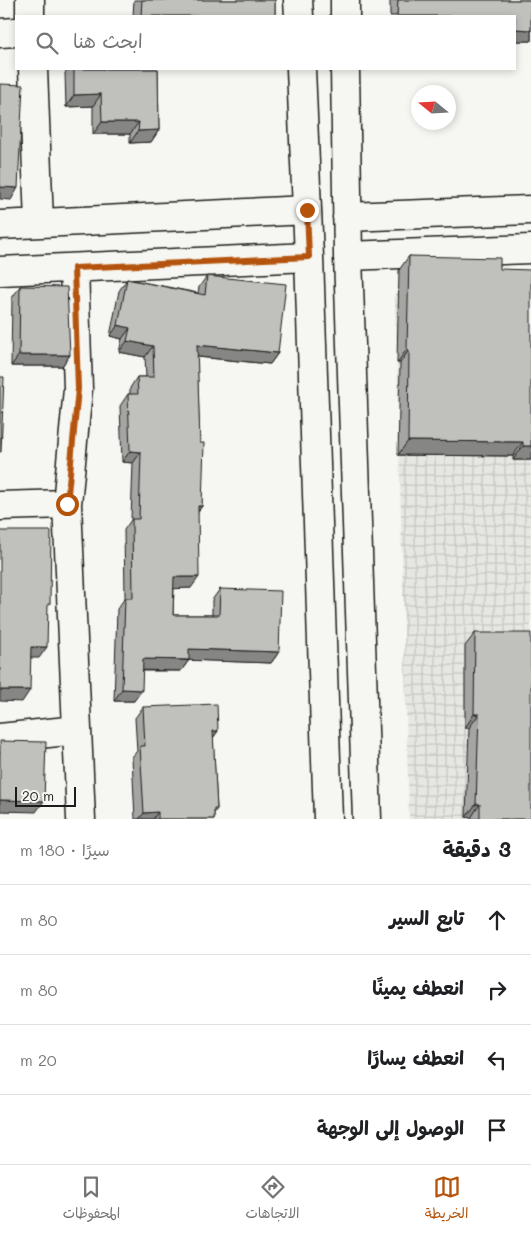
<!DOCTYPE html>
<html lang="ar">
<head>
<meta charset="utf-8">
<style>
	body { margin:0; font-family:Mali,"Playpen Sans Arabic",sans-serif; background:#f6f6f6; color:#202124; direction:rtl }
	.compass { position:absolute; left:411px; top:85px; width:45px; height:45px; border-radius:50%; background:#fff; box-shadow:0 2px 8px #0003; rotate:288deg }
	.scale { position:absolute; left:15px; bottom:12px; width:61px; box-sizing:border-box; padding-left:5px; border:2px solid #1c1c1c; border-top:0; font-size:14px; line-height:18px; white-space:nowrap; color:#1c1c1c; -webkit-text-stroke:4px #f6f6f2; paint-order:stroke }
	.stop { position:absolute; width:15px; height:15px; margin:-11px; border:4px solid #b45309; border-radius:50%; background:#fff }
	.stop.end { background:#b45309; border-color:#fff; box-shadow:0 1px 5px #0008 }
	.list { margin:0; padding:0; list-style:none }
	h2 { display:flex; justify-content:space-between; align-items:center; height:65px; margin:0; padding:0 20px; font-size:21px }
	h2 small { font-size:16px; font-weight:400; color:#757577 }
	.list li { display:grid; grid-template-columns:32px 1fr auto; gap:15px; align-items:center; box-sizing:border-box; height:70px; padding:0 20px; border-top:1px solid #e0e0e0 }
	.list b { display:block; font-size:19px; white-space:nowrap }
	.list em { font-size:16px; font-style:normal; color:#757577 }
	.icon { flex:none; width:28px; height:28px; fill:none; stroke:currentColor; stroke-width:2; stroke-linecap:round; stroke-linejoin:round }
	.map { position:relative; flex:none; width:531px; height:819px; overflow:hidden; direction:ltr }
	.search { position:absolute; background:#fff; box-shadow:0 2px 8px #0003; left:15px; right:15px; top:15px; height:55px; display:flex; align-items:center; gap:12px; box-sizing:border-box; padding:0 18px; border-radius:0px; color:#757577; font-size:19px }
	.sheet { height:345px; background:#fff }
	nav { display:flex; justify-content:space-around; align-items:center; box-sizing:border-box; height:70px; border-top:1px solid #e0e0e0; background:#fff; font-size:14px; color:#757577 }
	nav a { display:grid; justify-items:center; gap:2px }
	nav .on { color:#b45309 }
	.map>svg:first-child { display:block }
</style>
</head>
<body>
<div class="map">
<svg width="531" height="819" viewBox="0 0 531 819">
	<defs>
		<pattern id="industrial-grid" width="8" height="8" patternUnits="userSpaceOnUse" patternTransform="scale(1.25)"><rect width="8" height="8" fill="#e6e6e2"/><path d="M0 4h8M4 0v8" fill="none" stroke="#c5c5c1"/></pattern>
	</defs>
	<rect width="100%" height="100%" fill="#f6f6f2"/>
	<filter id="ink" filterUnits="userSpaceOnUse"><feTurbulence type="fractalNoise" baseFrequency=".02" numOctaves="2"/><feDisplacementMap in="SourceGraphic" scale="10" xChannelSelector="R" yChannelSelector="G"/><feConvolveMatrix kernelMatrix="1 2 1 2 8 2 1 2 1" color-interpolation-filters="sRGB"/></filter>
	<g filter="url(#ink)">
		<path fill="url(#industrial-grid)" d="M 531,288 L 531,819 L 409,819 L 395,293 Z"/>
		<g fill="none" stroke-linecap="round" stroke-linejoin="round">
			<g stroke="#1c1c1c" stroke-width="31">
				<path id="minor" d="M 30,0 L 30,16
					M 298,0 L 299,16
					M 345,0 L 345,16
					M 0,33 L 16,32
					M 33,69 L 39,223
					M 301,69 L 309,257 L 328,819
					M 345,69 L 348,256 L 367,819
					M 347,217 L 531,210
					M 0,225 L 307,210
					M 348,256 L 531,249
					M 74,268 L 78,389 L 67,504 L 81,819
					M 0,271 L 309,257
					M 0,506 L 67,504
					M 0,738 L 77,730"/>
			</g>
			<use href="#minor" stroke="#f6f6f2" stroke-width="28"/>
		</g>
		<path fill="#a5a5a3" stroke="#1c1c1c" d="M 134,0 L 275,0 L 275,16 L 133,16 Z
			M 390,0 L 531,0 L 531,41 L 515,41 L 515,16 L 390,16 Z
			M 68,69 L 158,69 L 159,130 L 151,142 L 130,143 L 130,134 L 93,134 L 93,106 L 66,107 L 65,73 Z
			M 409,256 L 500,269 L 531,460 L 513,460 L 513,456 L 398,455 L 400,363 L 397,363 L 399,270 Z
			M 207,276 L 278,353 L 270,364 L 197,357 L 202,506 L 198,511 L 191,588 L 174,588 L 173,615 L 212,615 L 212,600 L 220,589 L 279,652 L 271,663 L 189,660 L 181,671 L 142,671 L 134,701 L 114,701 L 117,609 L 125,598 L 124,530 L 131,520 L 133,463 L 122,462 L 120,406 L 128,394 L 130,394 L 130,388 L 137,377 L 146,377 L 145,357 L 119,352 L 122,339 L 110,336 L 119,291 L 127,279 L 198,293 L 199,287 Z
			M 20,286 L 70,355 L 62,366 L 11,366 L 12,298 Z
			M 475,633 L 531,819 L 471,819 L 471,818 L 466,817 L 469,728 L 465,728 L 465,646 Z
			M 143,707 L 218,731 L 213,738 L 217,809 L 214,813 L 214,819 L 135,819 L 132,757 L 137,751 L 135,718 Z"/>
		<path fill="#868684" stroke="#1c1c1c" d="M 515,29 L 531,30 L 531,41 L 515,41 Z
			M 101,94 L 93,106 L 66,107 L 74,95 Z
			M 102,122 L 139,122 L 130,134 L 93,134 Z
			M 159,130 L 151,142 L 130,143 L 138,131 Z
			M 0,187 L 18,188 L 11,200 L 0,199 Z
			M 118,325 L 130,328 L 122,339 L 110,336 Z
			M 127,341 L 153,346 L 145,357 L 119,352 Z
			M 197,345 L 278,353 L 270,364 L 189,356 Z
			M 407,349 L 409,350 L 400,363 L 397,363 Z
			M 19,355 L 70,355 L 62,366 L 11,366 Z
			M 408,441 L 523,442 L 513,456 L 398,455 Z
			M 523,446 L 531,446 L 531,460 L 513,460 Z
			M 130,451 L 141,452 L 133,463 L 122,462 Z
			M 198,506 L 202,506 L 194,517 Z
			M 174,577 L 199,577 L 191,588 L 166,589 Z
			M 31,647 L 47,647 L 39,658 L 23,658 Z
			M 189,649 L 279,652 L 271,663 L 181,660 Z
			M 143,659 L 189,660 L 181,671 L 135,670 Z
			M 122,689 L 142,690 L 134,701 L 114,701 Z
			M 0,690 L 30,690 L 22,702 L 0,701 Z
			M 474,714 L 479,714 L 469,728 L 465,728 Z
			M 213,731 L 218,731 L 210,742 Z
			M 0,800 L 44,801 L 36,812 L 0,811 Z
			M 476,804 L 480,804 L 471,818 L 466,817 Z
			M 158,812 L 153,819 L 139,819 L 144,813 Z"/>
		<path fill="#c0c0bd" stroke="#1c1c1c" d="M 142,0 L 275,0 L 275,16 L 141,16 Z
			M 398,0 L 531,0 L 531,30 L 515,29 L 515,16 L 397,16 Z
			M 74,69 L 158,69 L 159,130 L 138,131 L 139,122 L 102,122 L 101,94 L 74,95 Z
			M 0,84 L 23,85 L 18,188 L 0,187 Z
			M 409,256 L 500,258 L 500,269 L 531,270 L 531,446 L 523,446 L 523,442 L 408,441 L 409,350 L 407,349 Z
			M 207,276 L 286,284 L 278,353 L 197,345 L 200,443 L 204,443 L 202,506 L 198,506 L 199,577 L 174,577 L 173,615 L 219,615 L 220,589 L 281,591 L 279,652 L 189,649 L 189,660 L 143,659 L 142,690 L 122,689 L 125,598 L 133,598 L 132,519 L 139,519 L 141,452 L 130,451 L 128,394 L 138,394 L 137,377 L 154,377 L 153,346 L 127,341 L 130,328 L 118,325 L 127,279 L 205,295 Z
			M 20,286 L 67,287 L 70,355 L 19,355 Z
			M 0,377 L 4,377 L 1,452 L 0,452 Z
			M 0,531 L 51,531 L 50,604 L 48,604 L 47,647 L 31,647 L 30,690 L 0,690 Z
			M 475,633 L 531,633 L 531,819 L 480,819 L 480,804 L 476,804 L 479,714 L 474,714 Z
			M 217,704 L 218,731 L 213,731 L 217,809 L 214,809 L 214,819 L 158,819 L 158,812 L 144,813 L 140,746 L 145,746 L 143,707 Z
			M 0,741 L 46,742 L 44,801 L 0,800 Z"/>
	</g>
	<g fill="none" stroke-linecap="round" stroke-linejoin="round" filter="url(#ink)">
		<path stroke="#b45309" stroke-width="6" d="M 67,504 L 78,389 L 74,268 L 309,257 L 307,210"/>
	</g>
</svg>
<svg class="compass" viewBox="-18 -18 36 36"><path d="M0-13l5 13h-10z" fill="#e53935"/><path d="M0 13l5-13h-10z" fill="#757577"/></svg>
<div class="scale">20 m</div>
<div class="stop" style="left:67px;top:504px"></div>
<div class="stop end" style="left:307px;top:210px"></div>
<div class="search"><svg class="icon" aria-label="search" viewBox="0 0 24 24"><circle cx="10" cy="10" r="6"/><path d="M15 15l6 6"/></svg>ابحث هنا</div>
</div>
<section class="sheet">
<h2>3 دقيقة<small>سيرًا · 180 m</small></h2>
<ul class="list">
<li><svg class="icon" aria-label="ahead" viewBox="0 0 24 24"><path d="M12 20V5M6 11l6-6 6 6"/></svg><div><b>تابع السير</b></div><em>80 m</em></li>
<li><svg class="icon" aria-label="right" viewBox="0 0 24 24"><path d="M7 20v-9h11M14 6l5 5-5 5"/></svg><div><b>انعطف يمينًا</b></div><em>80 m</em></li>
<li><svg class="icon" aria-label="left" viewBox="0 0 24 24"><path d="M17 20v-9H6M10 6l-5 5 5 5"/></svg><div><b>انعطف يسارًا</b></div><em>20 m</em></li>
<li><svg class="icon" aria-label="arrive" viewBox="0 0 24 24"><path d="M6 21V4h12l-3 4 3 4H6"/></svg><div><b>الوصول إلى الوجهة</b></div></li>
</ul>
</section>
<nav>
<a class="on"><svg class="icon" aria-label="map" viewBox="0 0 24 24"><path d="M3 6l6-2 6 2 6-2v14l-6 2-6-2-6 2zM9 4v14M15 6v14"/></svg>الخريطة</a>
<a><svg class="icon" aria-label="directions" viewBox="0 0 24 24"><path d="M12 3l9 9-9 9-9-9zM9 14v-3h6M13 9l2 2-2 2"/></svg>الاتجاهات</a>
<a><svg class="icon" aria-label="saved" viewBox="0 0 24 24"><path d="M7 4h10v16l-5-4-5 4z"/></svg>المحفوظات</a>
</nav>
</body>
</html>
